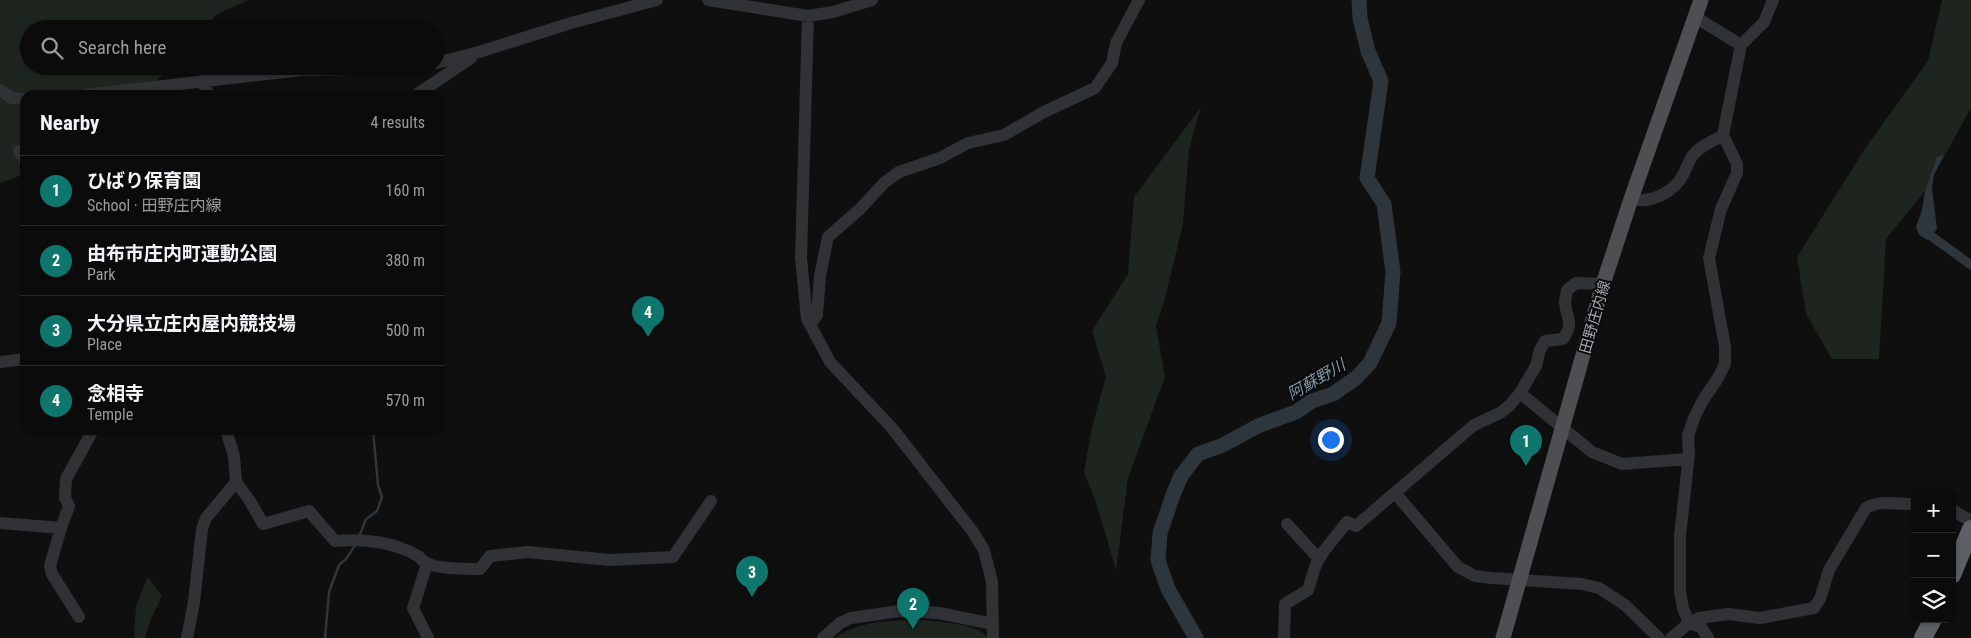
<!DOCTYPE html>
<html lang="en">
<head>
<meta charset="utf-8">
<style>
	body { margin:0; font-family:"Roboto Condensed","Noto Sans JP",sans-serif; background:#141415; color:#f1f3f6 }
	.controls { position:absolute; right:15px; bottom:15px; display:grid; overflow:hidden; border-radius:10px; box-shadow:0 1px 4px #0004 }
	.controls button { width:45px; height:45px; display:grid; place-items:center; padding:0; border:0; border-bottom:1px solid #2b2b2d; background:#0b0b0c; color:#f1f3f6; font:25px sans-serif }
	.you { position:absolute; left:1330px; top:439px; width:18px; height:18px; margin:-12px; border:4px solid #fff; border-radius:50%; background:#1a73e8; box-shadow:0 0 0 8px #1a73e833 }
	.badge { display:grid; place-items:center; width:32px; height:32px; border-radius:50%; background:#0f766e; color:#fff; font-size:16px; font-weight:700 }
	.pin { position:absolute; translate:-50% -41px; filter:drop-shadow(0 1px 2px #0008) }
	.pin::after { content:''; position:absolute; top:26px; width:18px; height:15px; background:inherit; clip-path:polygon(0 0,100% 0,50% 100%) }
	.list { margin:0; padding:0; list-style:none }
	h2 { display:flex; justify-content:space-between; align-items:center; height:65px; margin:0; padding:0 20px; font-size:21px }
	h2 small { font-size:16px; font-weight:400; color:#9a9b9d }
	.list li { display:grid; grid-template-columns:32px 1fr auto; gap:15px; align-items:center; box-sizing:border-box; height:70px; padding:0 20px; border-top:1px solid #2b2b2d }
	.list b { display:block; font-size:19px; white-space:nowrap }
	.list p { margin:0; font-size:16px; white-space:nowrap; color:#9a9b9d }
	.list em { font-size:16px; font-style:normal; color:#9a9b9d }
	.icon { flex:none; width:28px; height:28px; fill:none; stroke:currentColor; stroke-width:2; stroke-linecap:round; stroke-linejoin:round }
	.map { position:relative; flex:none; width:1971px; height:638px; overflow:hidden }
	.search { position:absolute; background:#0b0b0c; box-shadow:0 1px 4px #0004; left:20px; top:20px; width:425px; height:55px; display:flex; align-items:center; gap:12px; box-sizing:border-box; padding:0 18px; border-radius:28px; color:#9a9b9d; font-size:19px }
	.panel { position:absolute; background:#0b0b0c; box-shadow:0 1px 4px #0004; left:20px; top:90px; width:425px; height:345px; border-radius:15px }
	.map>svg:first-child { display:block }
</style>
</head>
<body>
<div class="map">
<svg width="1971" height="638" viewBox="0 0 1971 638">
	<rect width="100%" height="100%" fill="#0f0f10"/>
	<path fill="#1e241e" d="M 0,0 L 249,0 L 217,14 L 203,29 L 29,29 L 29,66 L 170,66 L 144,95 L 25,95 L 25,174 L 0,183 Z
		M 1942,0 L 1971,0 L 1971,108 L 1925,191 L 1886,239 L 1879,359 L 1832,359 L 1806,314 L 1797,257 L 1866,147 L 1928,61 Z
		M 1201,107 L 1189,149 L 1183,224 L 1164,302 L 1156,326 L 1165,377 L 1128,478 L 1116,570 L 1096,502 L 1084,472 L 1092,427 L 1106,377 L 1092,331 L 1128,274 L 1134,197 Z
		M 148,577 L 162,596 L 150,621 L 145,638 L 134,638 L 136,605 Z
		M 907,620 C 925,620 979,622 988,638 L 834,638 C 860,622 878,622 907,620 Z"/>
	<path fill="#2e363b" d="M 1944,155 L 1934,174 L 1932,188 L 1937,229 L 1928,240 L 1919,235 L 1916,227 L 1922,210 L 1925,191 L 1937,157 Z"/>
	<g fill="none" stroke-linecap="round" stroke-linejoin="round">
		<path stroke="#2e363b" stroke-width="2.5" d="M 359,537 L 366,519 L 377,511 L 382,497 L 378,485 L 373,430
			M 325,638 L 329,592 L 339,565 L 346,559 L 356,544"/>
		<path stroke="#2e363b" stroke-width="9" d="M 1931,236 L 1971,265"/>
		<path stroke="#2e363b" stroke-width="15" d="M 1196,638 L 1168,589 L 1158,560 L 1160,533 L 1173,495 L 1181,476 L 1198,454 L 1221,446 L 1258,426 L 1296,412 L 1312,401 L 1333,394 L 1356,378 L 1370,363 L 1389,323 L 1393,272 L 1384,204 L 1367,178 L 1381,81 L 1368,51 L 1360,18 L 1359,0"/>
		<path stroke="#313235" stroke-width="12" d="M 708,0 L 808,16 L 833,12 L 872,0
			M 808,16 L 801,258 L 807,319 L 830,362 L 892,428 L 973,532 L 984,550 L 992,582 L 993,638
			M 1695,17 L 1741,45
			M 436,63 L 479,52 L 571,23 L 657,0
			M 202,81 L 209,95
			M 0,90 L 12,98 L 25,99
			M 85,95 L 302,70 L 415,68 L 423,66
			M 416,95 L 471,58
			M 19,151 L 25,160
			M 1631,199 C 1651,204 1674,192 1683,175 C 1687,168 1689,159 1694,154 C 1701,145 1714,141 1723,135
			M 810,325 L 817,315 L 820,276 L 828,237 L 860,209 L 885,182 L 899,172 L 940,158 L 968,143 L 1004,135 L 1044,112 L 1095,88 L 1112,63 L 1116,43 L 1139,0
			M 0,362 L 25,359
			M 1520,393 L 1592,452 L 1622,464 L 1688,459
			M 226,430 L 234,456 L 236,482 L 250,501 L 263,524 L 309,511 L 335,541 C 364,539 392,541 418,556 C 421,558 423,562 427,563 C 436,569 468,569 480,569 L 490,556 L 528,552 L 610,560 L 673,557 L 711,501
			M 1395,493 L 1458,567 L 1475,576 L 1491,578 L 1582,584 L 1599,588 L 1625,605 L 1659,638
			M 1952,510 L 1971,521
			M 0,523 L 61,528 L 69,506 L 65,498 L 66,479 L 93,430
			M 1287,524 L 1319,559
			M 61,528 L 50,566 L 52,574 L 79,617
			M 427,564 L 413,608 L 428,638
			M 187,638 L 194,602 L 202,529 L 206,518 L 236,482
			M 823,638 L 840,623 L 851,618 L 899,611 L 939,613 L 993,624
			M 1284,638 L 1285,604 L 1308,590 L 1316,564 L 1324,551 L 1347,522 L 1356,526 L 1474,425 L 1500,413 L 1510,405 L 1520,393 L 1536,366 L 1540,350 L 1545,341 L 1563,339 C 1575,321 1566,319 1565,302 C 1565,298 1567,294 1567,290 L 1576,283 L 1603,284
			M 1671,638 L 1689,623 L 1699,618 L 1728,614 L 1760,618 L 1814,608 L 1820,599 L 1829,570 L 1866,508 C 1880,499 1898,505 1915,504
			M 1708,638 L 1701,627 L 1689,623 L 1683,608 L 1680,592 L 1680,536 L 1689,454 L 1688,436 L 1694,418 L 1703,400 L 1718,378 L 1725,364 L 1725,347 L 1709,258 L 1721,209 L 1737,173 L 1737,164 L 1723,135 L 1741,45 L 1764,22 L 1773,0"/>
		<path stroke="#4d4f53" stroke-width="15" d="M 1503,638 L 1603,284 L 1631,199 L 1701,0"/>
		<path stroke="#5d6065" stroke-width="18" d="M 1952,575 L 1971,529
			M 1923,638 L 1933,619"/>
	</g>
	<g text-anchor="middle" stroke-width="4" stroke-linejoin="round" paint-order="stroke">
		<g font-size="15" fill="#a2a7b0" stroke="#0a0a0b">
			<text transform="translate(1595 317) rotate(-74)" y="5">田野庄内線</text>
		</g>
		<g font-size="16" font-style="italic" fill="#7c97a7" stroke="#0a0a0b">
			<text transform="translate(1316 379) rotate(-30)" y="6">阿蘇野川</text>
		</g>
	</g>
</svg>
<div class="controls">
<button>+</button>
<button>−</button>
<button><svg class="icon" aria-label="layers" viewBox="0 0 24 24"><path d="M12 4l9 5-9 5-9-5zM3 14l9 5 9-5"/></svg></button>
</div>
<div class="you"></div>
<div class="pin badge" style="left:1526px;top:466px">1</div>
<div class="pin badge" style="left:913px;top:629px">2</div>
<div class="pin badge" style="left:752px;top:597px">3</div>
<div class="pin badge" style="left:648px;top:337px">4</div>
<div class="search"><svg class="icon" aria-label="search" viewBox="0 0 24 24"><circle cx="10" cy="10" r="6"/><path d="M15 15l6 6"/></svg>Search here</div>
<section class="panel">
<h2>Nearby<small>4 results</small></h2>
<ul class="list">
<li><span class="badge">1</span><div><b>ひばり保育園</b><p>School · 田野庄内線</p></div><em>160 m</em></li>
<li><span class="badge">2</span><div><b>由布市庄内町運動公園</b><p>Park</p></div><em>380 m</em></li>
<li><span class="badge">3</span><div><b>大分県立庄内屋内競技場</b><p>Place</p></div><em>500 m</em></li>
<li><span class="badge">4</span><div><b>念相寺</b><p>Temple</p></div><em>570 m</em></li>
</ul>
</section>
</div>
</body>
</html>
